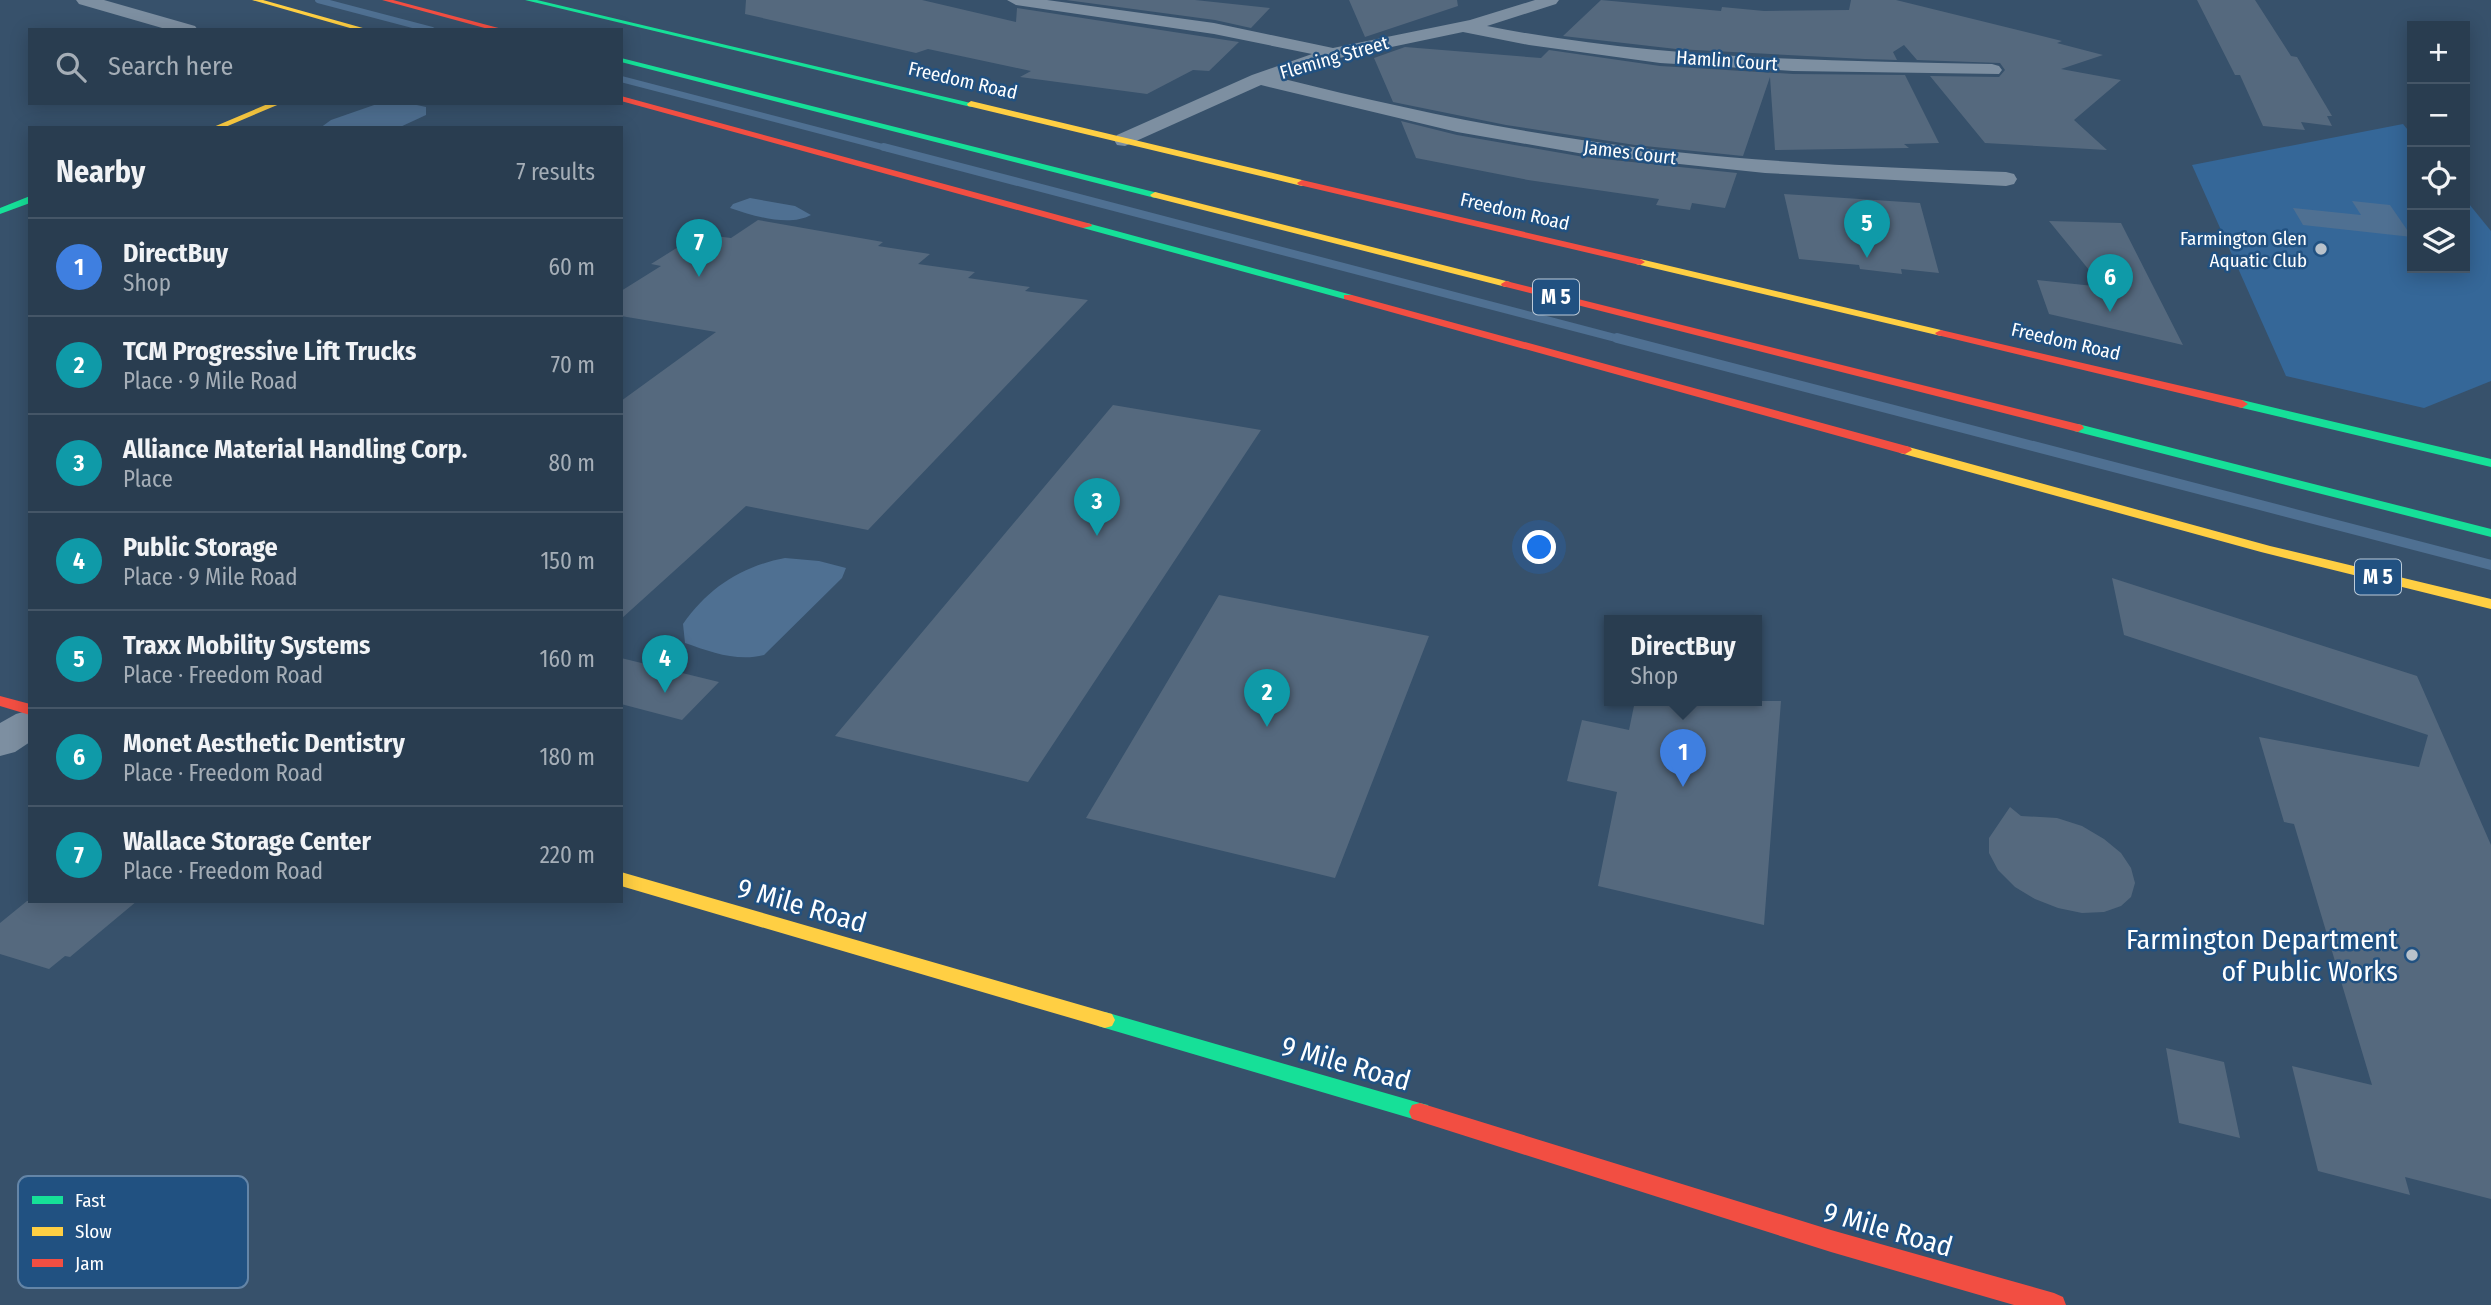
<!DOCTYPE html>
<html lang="en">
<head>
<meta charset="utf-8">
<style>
	body { margin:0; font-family:"Fira Sans Condensed",sans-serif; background:#35485a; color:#f1f3f6 }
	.controls { position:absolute; right:21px; top:21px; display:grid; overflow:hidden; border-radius:0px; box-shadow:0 4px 18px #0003 }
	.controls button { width:63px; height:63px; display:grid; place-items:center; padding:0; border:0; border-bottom:2px solid #455667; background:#293d50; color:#f1f3f6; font:35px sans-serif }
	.you { position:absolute; left:1540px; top:548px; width:24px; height:24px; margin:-18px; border:5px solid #fff; border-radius:50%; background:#1a73e8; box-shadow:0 0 0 10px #1a73e833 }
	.badge { display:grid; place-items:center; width:46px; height:46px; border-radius:50%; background:#b9c2cb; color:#fff; font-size:23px; font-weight:700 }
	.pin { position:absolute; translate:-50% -58px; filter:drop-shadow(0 2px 4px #0008) }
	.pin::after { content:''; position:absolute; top:37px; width:24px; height:21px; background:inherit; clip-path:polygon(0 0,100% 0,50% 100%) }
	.popup { position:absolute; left:1604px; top:615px; width:158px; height:91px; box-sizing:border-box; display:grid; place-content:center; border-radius:0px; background:#293d50; filter:drop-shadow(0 2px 5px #0005); font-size:23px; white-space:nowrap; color:#a5aeb7 }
	.popup b { font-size:26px; color:#f1f3f6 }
	.popup::after { content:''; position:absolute; left:50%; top:100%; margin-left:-14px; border:14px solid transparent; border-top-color:#293d50 }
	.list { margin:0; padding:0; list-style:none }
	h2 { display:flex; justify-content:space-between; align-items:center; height:91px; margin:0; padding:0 28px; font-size:30px }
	h2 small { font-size:23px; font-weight:400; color:#a5aeb7 }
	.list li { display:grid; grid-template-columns:46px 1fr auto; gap:21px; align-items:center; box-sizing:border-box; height:98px; padding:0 28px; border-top:2px solid #455667 }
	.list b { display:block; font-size:26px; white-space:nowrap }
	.list p { margin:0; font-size:23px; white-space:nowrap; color:#a5aeb7 }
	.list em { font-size:23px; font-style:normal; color:#a5aeb7 }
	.icon { flex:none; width:38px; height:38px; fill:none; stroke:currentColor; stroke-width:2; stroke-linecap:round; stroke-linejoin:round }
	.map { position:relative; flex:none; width:2491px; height:1305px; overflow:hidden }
	.search { position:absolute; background:#293d50; box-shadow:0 4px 18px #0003; left:28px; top:28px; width:595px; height:77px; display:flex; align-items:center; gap:18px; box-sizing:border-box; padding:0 24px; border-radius:0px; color:#a5aeb7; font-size:26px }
	.panel { position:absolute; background:#293d50; box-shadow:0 4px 18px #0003; left:28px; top:126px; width:595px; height:777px; border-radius:0px }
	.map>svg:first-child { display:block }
</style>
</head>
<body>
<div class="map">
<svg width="2491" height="1305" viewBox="0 0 2491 1305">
	<rect width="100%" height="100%" fill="#37516b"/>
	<path fill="#356798" d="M 2403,124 L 2412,135 L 2412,268 L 2465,268 L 2465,199 L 2491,231 L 2491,381 L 2424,408 L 2286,376 L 2192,165 Z"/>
	<path fill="#4f7092" d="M 377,104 L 412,104 L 426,107 L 426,115 L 398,128 L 320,128 L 331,120 Z
		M 750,198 L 795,206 L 811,215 C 789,227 753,216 730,208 L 733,204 Z
		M 2352,201 L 2390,205 L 2412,237 L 2303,225 L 2293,208 L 2361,215 Z
		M 785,558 L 819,561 L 846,568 L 842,578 L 764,655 C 737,662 711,652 685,643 L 683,624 C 708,588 742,566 785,558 Z"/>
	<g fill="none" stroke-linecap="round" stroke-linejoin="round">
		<path stroke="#4f7092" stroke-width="6" d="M 318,0 L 432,30
			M 621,79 L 890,149"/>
		<path stroke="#4f7092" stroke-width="8" d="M 884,147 L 1623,340"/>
		<path stroke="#4f7092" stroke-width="10" d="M 1617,338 L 2491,565"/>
	</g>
	<path fill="#55697e" d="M 746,0 L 922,0 L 1016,22 L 1017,8 L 1239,42 L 1209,71 L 1193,70 L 1147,94 L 1020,77 L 1031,71 L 928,49 L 916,53 L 745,14 Z
		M 1066,0 L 1195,0 L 1270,8 L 1251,28 L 1215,20 Z
		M 1349,0 L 1457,0 L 1458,6 L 1365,37 Z
		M 1601,0 L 1721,11 L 1722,7 L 1764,11 L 1849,10 L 1851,0 L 1896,0 L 2062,41 L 2057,43 L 2103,55 L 2061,69 L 2121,80 L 2074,120 L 2107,150 L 1985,143 L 1930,76 L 1999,77 L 2005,70 L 2000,63 L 1917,60 L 1904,45 L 1893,52 L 1897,60 L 1865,59 L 1676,49 L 1563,36 Z
		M 2197,0 L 2255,0 L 2291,56 L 2297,57 L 2332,116 L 2327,116 L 2332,126 L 2301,122 L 2305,130 L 2263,126 L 2240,75 L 2235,75 Z
		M 1405,47 L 1541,58 L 1549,50 L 1660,66 L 1793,74 L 1905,75 L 1939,143 L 1904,144 L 1909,148 L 1775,150 L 1770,77 L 1743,156 L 1635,145 L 1506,125 L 1393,102 L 1374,58 Z
		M 1401,121 L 1457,135 L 1584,157 L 1737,173 L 1725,208 L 1692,203 L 1690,210 L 1656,205 L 1659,199 L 1528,180 L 1416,158 Z
		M 1784,194 L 1920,203 L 1939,273 L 1901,269 L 1902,274 L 1860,269 L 1859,265 L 1799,259 Z
		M 758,220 L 883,242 L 878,246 L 930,254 L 918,264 L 975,272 L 968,278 L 1030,287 L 1025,291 L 1088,300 L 868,530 L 746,506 L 621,619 L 621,401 L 716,332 L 621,316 L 621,291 L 661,266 L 651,264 L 699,234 L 731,238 Z
		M 2049,221 L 2121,223 L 2183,345 L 2049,314 L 2037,280 L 2103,287 Z
		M 1113,405 L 1261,430 L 1028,782 L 835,736 Z
		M 2112,578 L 2417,676 L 2491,845 L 2491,1199 L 2405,1177 L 2410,1195 L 2318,1171 L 2292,1066 L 2372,1085 L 2294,824 L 2284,822 L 2259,737 L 2419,767 L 2428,735 L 2124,635 Z
		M 1219,595 L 1429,636 L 1335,878 L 1086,818 Z
		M 621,658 L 719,682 L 682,720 L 621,704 Z
		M 1635,701 L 1781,701 L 1764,925 L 1598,886 L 1617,792 L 1567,781 L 1582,720 L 1629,730 Z
		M 2010,807 L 2021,816 L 2057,818 L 2082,826 L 2104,839 L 2121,853 L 2131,868 L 2135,883 L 2131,897 L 2121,906 L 2104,912 L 2082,913 L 2058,908 L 2035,899 L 2015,887 L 1998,870 L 1989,853 L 1989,838 Z
		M 27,901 L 137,901 L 70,957 L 65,956 L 49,969 L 0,954 L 0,923 Z
		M 2166,1048 L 2224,1062 L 2240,1138 L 2179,1123 Z"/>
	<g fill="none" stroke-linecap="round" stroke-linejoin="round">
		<path fill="#7d8fa1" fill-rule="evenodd" d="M 76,0 L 104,0 L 195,26 L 198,30 L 169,30 L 79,4 Z
			M 1007,0 L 1047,0 L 1214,23 L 1333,48 L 1470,20 L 1535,0 L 1559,0 L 1556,4 L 1487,26 C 1654,59 1823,61 1992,64 L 1999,66 L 2002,70 L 1999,74 L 1793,71 L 1660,63 L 1529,45 L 1463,32 L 1339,58 L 1280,78 C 1380,103 1480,125 1582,140 C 1722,161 1864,167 2006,172 L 2014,174 L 2017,179 L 2014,184 L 2006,186 L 1765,173 L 1584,154 L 1457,132 L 1261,85 L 1125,146 L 1117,145 L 1114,140 L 1117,135 L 1252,75 L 1312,54 L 1214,34 L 1016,5 Z
			M 30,710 L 30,742 L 15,752 L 0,756 L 0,723 L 16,714 Z"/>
		<path fill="#16e098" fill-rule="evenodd" d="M 525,0 L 537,0 L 975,104 L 971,107 Z
			M 621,58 L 1158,193 L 1160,195 L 1155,198 L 621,62 Z
			M 30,196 L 30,203 L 0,214 L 0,208 Z
			M 1087,223 L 1352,295 L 1353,297 L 1344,299 L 1083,228 L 1083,224 Z
			M 2242,400 L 2491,459 L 2491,467 L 2238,407 L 2238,401 Z
			M 2078,424 L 2491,529 L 2491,537 L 2074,431 L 2074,425 Z
			M 1105,1012 L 1420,1103 L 1428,1105 L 1431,1112 L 1428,1119 L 1420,1121 L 1098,1026 L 1095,1020 L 1098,1014 Z"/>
		<path fill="#ffcf43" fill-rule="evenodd" d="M 252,0 L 263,0 L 370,30 L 357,30 Z
			M 971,101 L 1302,180 L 1307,183 L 1302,186 L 968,106 L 967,104 Z
			M 270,103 L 282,103 L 223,128 L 211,128 Z
			M 1155,192 L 1510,282 L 1511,284 L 1506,287 L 1152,197 L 1150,195 Z
			M 1640,259 L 1941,330 L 1947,333 L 1941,336 L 1636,264 L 1636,260 Z
			M 1905,446 L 2270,546 L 2491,599 L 2491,609 L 2261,552 L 1900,453 L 1898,450 Z
			M 621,872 L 1105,1012 L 1112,1014 L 1115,1020 L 1112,1026 L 1105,1028 L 621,886 Z"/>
		<path fill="#f24e42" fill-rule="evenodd" d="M 382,0 L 393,0 L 506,30 L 492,30 Z
			M 621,96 L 1091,224 L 1092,226 L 1083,228 L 621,101 Z
			M 1302,180 L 1640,259 L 1645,262 L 1640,265 L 1299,185 L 1297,183 Z
			M 1506,281 L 2082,425 L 2084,428 L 2078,432 L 1502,286 L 1501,284 Z
			M 1344,295 L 1352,295 L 1910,447 L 1912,450 L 1905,454 L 1900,453 L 1344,299 Z
			M 1941,330 L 2242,400 L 2248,404 L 2242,408 L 1937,335 L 1935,333 Z
			M 0,696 L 30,704 L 30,715 L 0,706 Z
			M 1420,1103 L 1831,1230 L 2054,1293 L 2063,1297 L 2066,1305 L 2014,1305 L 1831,1252 L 1412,1119 L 1409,1112 L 1412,1105 Z"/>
	</g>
	<g fill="#b9c2cb" stroke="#215181" stroke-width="2.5">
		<circle cx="2321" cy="249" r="7"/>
		<circle cx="2412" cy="955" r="7"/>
	</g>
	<g text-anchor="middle" stroke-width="5" stroke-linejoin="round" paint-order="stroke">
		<g font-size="19" fill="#fff" stroke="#215181">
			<text transform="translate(1334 57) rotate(-16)" y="7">Fleming Street</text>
			<text transform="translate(1727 60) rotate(4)" y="7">Hamlin Court</text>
			<text transform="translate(963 80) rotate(13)" y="7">Freedom Road</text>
			<text transform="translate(1630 152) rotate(7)" y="7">James Court</text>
			<text transform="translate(1515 211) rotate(13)" y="7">Freedom Road</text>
			<text transform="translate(2066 341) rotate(13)" y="7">Freedom Road</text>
		</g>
		<g font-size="19" fill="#fff" stroke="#215181" text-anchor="end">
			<text x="2307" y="245">Farmington Glen<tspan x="2307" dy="22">Aquatic Club</tspan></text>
		</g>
		<g fill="#215181" stroke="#bccbd9" stroke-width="2">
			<rect x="1533" y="279.5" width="46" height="35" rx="5"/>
			<rect x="2355" y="559.5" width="46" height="35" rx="5"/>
		</g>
		<g font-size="21" font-weight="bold" fill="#fff">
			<text x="1556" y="304">M 5</text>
			<text x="2378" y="584">M 5</text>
		</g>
		<g font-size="28" fill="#fff" stroke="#215181">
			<text transform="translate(802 905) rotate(16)" y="10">9 Mile Road</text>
			<text transform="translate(1346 1063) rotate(16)" y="10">9 Mile Road</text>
			<text transform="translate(1888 1229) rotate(16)" y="10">9 Mile Road</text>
		</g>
		<g font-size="28" fill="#fff" stroke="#215181" text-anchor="end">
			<text x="2398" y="949">Farmington Department<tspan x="2398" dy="32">of Public Works</tspan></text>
		</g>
	</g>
	<rect x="18" y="1176" width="230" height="112" rx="10" fill="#215181" stroke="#6485a7" stroke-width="2"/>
	<rect x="32" y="1196" width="31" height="8" fill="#16e098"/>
	<rect x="32" y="1227" width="31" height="9" fill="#ffcf43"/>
	<rect x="32" y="1259" width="31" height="8" fill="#f24e42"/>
	<g font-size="19" fill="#fff">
		<text x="75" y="1207">Fast</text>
		<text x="75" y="1238">Slow</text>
		<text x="75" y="1270">Jam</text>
	</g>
</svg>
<div class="controls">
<button>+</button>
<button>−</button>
<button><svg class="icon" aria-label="locate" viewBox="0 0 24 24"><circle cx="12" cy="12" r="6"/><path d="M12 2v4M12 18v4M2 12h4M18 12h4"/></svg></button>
<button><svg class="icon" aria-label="layers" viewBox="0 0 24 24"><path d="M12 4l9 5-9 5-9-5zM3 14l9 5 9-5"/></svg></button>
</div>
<div class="you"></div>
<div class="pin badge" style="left:1683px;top:787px;background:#3f7fe0">1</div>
<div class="popup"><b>DirectBuy</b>Shop</div>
<div class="pin badge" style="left:1267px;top:727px;background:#0f9aa8">2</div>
<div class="pin badge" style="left:1097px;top:536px;background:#0f9aa8">3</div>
<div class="pin badge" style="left:665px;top:693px;background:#0f9aa8">4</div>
<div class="pin badge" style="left:1867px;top:258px;background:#0f9aa8">5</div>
<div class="pin badge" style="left:2110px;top:312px;background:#0f9aa8">6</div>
<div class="pin badge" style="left:699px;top:277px;background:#0f9aa8">7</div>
<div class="search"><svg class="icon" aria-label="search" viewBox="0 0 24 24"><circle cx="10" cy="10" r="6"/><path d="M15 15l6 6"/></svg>Search here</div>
<section class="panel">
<h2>Nearby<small>7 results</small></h2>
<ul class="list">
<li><span class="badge" style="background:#3f7fe0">1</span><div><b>DirectBuy</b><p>Shop</p></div><em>60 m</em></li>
<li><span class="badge" style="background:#0f9aa8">2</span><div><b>TCM Progressive Lift Trucks</b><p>Place · 9 Mile Road</p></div><em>70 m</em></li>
<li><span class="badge" style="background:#0f9aa8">3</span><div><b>Alliance Material Handling Corp.</b><p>Place</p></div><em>80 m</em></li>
<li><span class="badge" style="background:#0f9aa8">4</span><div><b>Public Storage</b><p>Place · 9 Mile Road</p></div><em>150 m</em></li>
<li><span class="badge" style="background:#0f9aa8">5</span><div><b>Traxx Mobility Systems</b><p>Place · Freedom Road</p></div><em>160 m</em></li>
<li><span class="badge" style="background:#0f9aa8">6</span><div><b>Monet Aesthetic Dentistry</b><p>Place · Freedom Road</p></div><em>180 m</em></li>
<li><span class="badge" style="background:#0f9aa8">7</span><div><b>Wallace Storage Center</b><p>Place · Freedom Road</p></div><em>220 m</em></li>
</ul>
</section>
</div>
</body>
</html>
